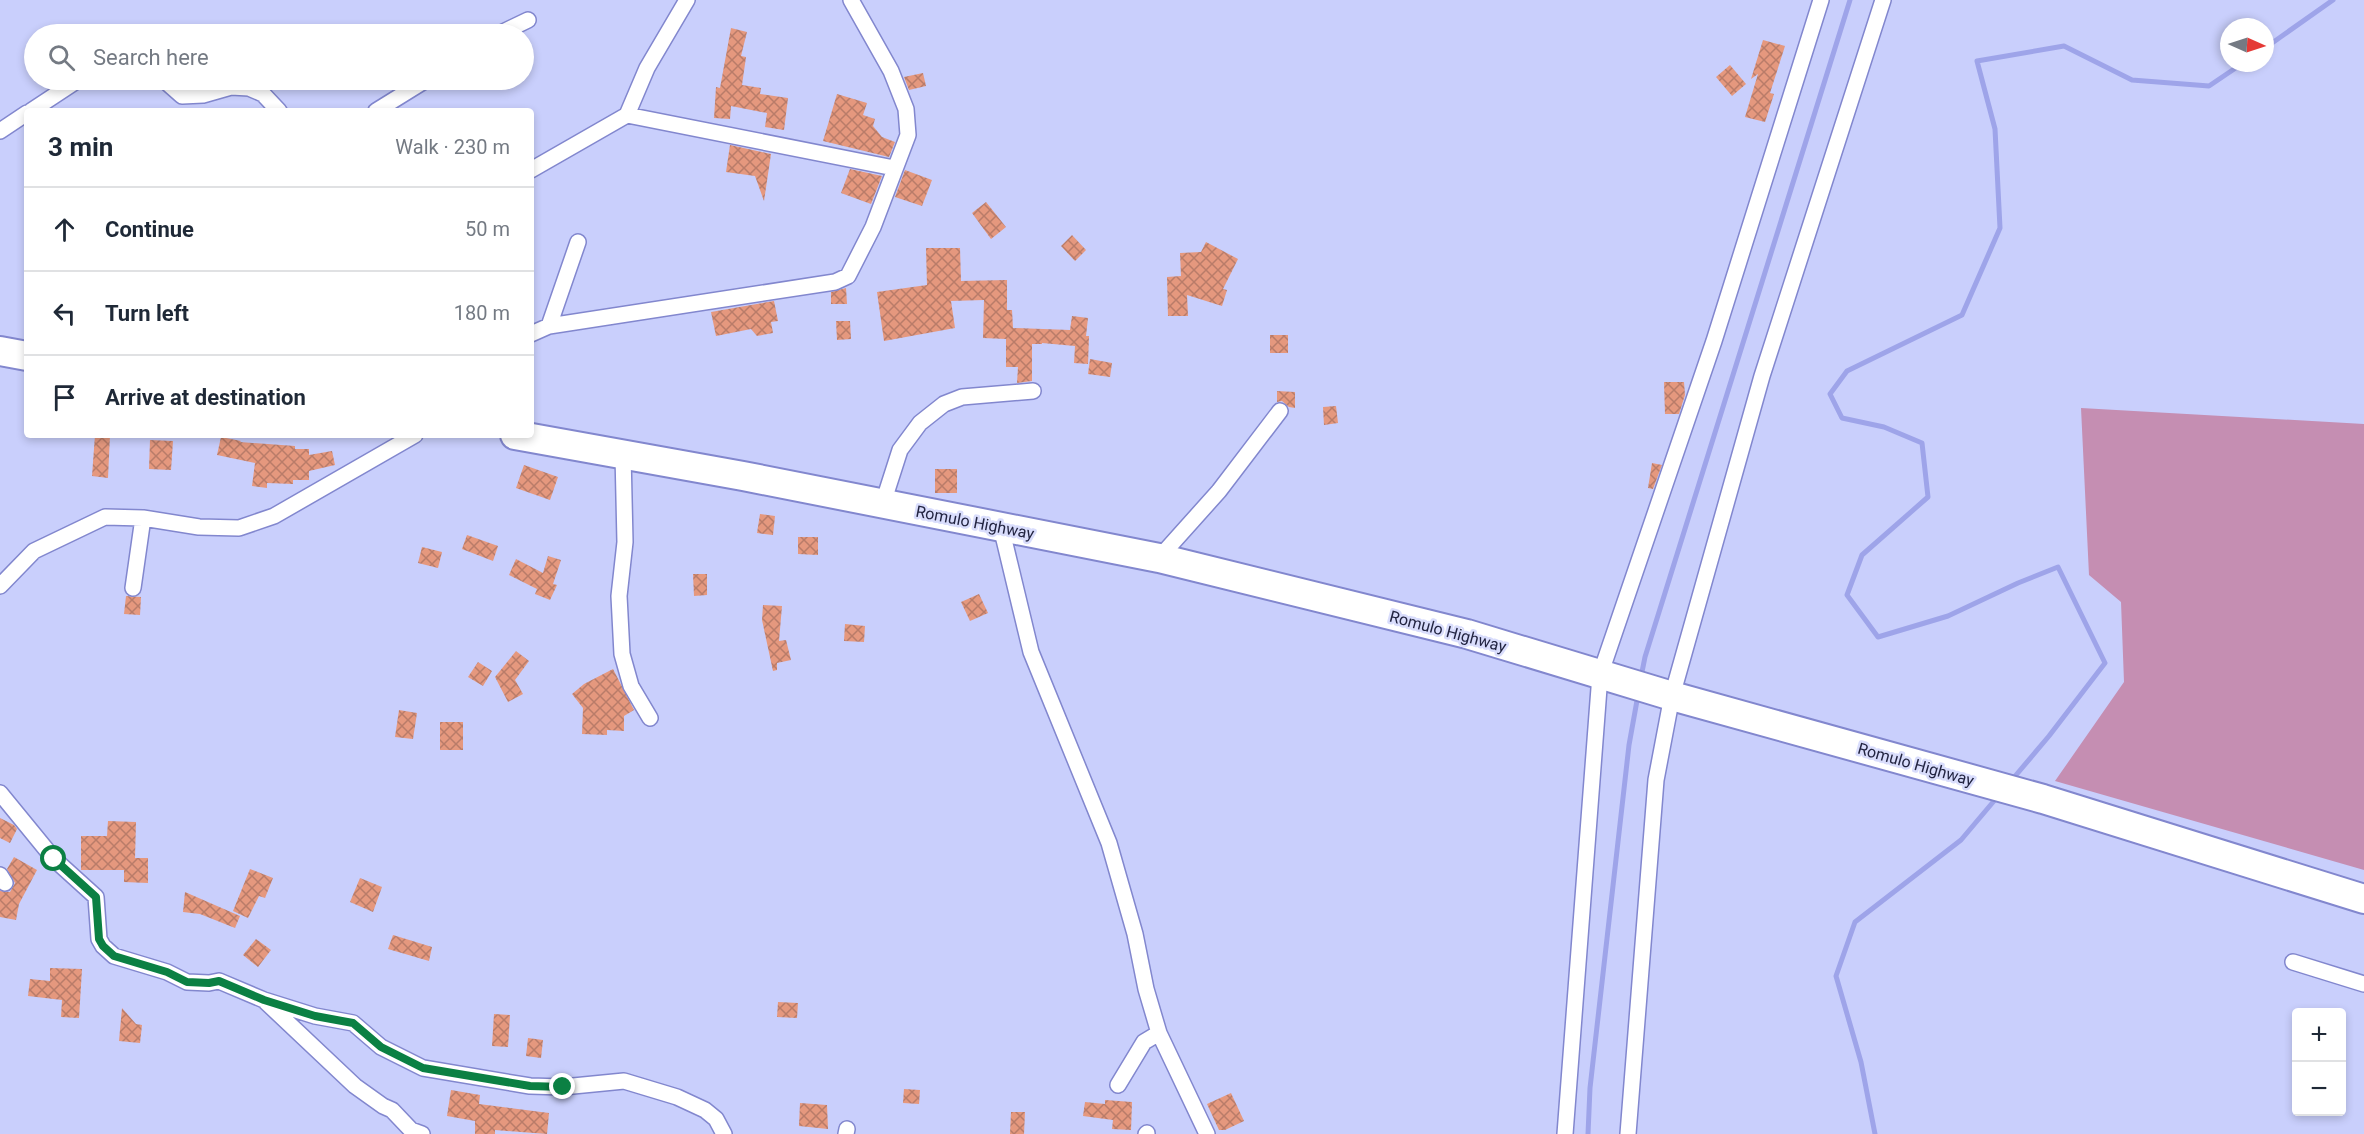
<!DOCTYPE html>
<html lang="en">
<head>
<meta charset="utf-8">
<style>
	body { margin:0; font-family:Roboto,sans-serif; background:#f2f2f3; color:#1f2937 }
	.controls { position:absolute; right:18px; bottom:18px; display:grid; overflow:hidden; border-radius:6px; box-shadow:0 3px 9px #0003 }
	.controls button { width:54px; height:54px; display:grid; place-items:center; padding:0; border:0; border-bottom:2px solid #e0e1e3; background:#fff; color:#1f2937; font:30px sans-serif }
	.compass { position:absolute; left:2220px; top:18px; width:54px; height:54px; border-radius:50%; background:#fff; box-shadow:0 3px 9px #0003; rotate:93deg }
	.stop { position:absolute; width:18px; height:18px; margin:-14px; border:4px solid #0b8043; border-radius:50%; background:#fff }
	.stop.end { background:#0b8043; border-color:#fff; box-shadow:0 2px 6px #0008 }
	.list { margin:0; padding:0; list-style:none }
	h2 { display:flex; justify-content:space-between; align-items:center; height:78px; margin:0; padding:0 24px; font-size:26px }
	h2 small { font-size:20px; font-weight:400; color:#747a83 }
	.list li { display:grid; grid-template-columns:39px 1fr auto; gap:18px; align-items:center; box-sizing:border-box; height:84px; padding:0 24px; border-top:2px solid #e0e1e3 }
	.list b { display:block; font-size:22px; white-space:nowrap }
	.list em { font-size:20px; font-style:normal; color:#747a83 }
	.icon { flex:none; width:33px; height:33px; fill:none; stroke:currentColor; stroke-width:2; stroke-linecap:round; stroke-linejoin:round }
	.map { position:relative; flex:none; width:2364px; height:1134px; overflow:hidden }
	.search { position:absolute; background:#fff; box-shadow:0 3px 9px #0003; left:24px; top:24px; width:510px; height:66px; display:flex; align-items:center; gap:15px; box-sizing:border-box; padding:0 21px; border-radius:33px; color:#747a83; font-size:22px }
	.panel { position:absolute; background:#fff; box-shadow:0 3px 9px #0003; left:24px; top:108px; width:510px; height:330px; border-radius:6px }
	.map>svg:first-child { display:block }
</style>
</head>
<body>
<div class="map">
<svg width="2364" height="1134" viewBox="0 0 2364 1134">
	<defs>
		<pattern id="building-cross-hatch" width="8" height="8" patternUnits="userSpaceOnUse" patternTransform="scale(1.5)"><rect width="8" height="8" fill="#e5987e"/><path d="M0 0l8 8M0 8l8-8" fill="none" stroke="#b97c69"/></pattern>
	</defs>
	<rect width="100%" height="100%" fill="#c9cffc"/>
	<path fill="#c58eb2" d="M 2081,408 L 2364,424 L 2364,870 L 2055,781 L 2124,682 L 2121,602 L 2089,575 Z"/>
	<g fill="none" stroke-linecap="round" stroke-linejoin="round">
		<path stroke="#9ea4e9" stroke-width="5" d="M 2265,48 L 2333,0
			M 1641,677 L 1645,657 L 1850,0
			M 2011,781 L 2049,736 L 2105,663 L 2058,567 L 2018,583 L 1948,616 L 1878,637 L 1847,595 L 1862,555 L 1928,497 L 1922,443 L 1884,427 L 1842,418 L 1830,394 L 1847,371 L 1962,315 L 2000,228 L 1995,129 L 1977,61 L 2064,46 L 2132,80 L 2209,86 L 2243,63
			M 1588,1134 L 1590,1088 L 1629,745 L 1638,695
			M 1875,1134 L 1861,1062 L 1836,976 L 1855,922 L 1961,840 L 1999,795"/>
	</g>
	<path fill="url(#building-cross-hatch)" d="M 731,28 L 747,32 L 741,56 L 746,57 L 742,85 L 761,88 L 760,94 L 788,98 L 784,130 L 765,127 L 767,113 L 731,106 L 730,119 L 714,118 L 716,87 L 720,88 Z
		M 1763,40 L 1785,46 L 1770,93 L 1774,94 L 1765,122 L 1745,117 L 1758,74 L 1751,79 Z
		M 1730,65 L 1746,84 L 1732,96 L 1716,77 Z
		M 923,73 L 926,86 L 909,90 L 904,77 Z
		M 837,94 L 867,103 L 863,115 L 875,119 L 873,126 L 882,137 L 895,142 L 889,157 L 823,141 Z
		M 730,145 L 771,154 L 764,201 L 755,176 L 726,172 Z
		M 850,169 L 882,176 L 871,204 L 841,193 Z
		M 905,170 L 932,180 L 922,206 L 895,197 Z
		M 986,202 L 1006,227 L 991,239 L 972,213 Z
		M 1072,235 L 1086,250 L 1075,261 L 1061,246 Z
		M 1206,242 L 1238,259 L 1223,289 L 1227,290 L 1222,306 L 1187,295 L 1188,316 L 1168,316 L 1167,277 L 1181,276 L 1180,253 L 1201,252 Z
		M 926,248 L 960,248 L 961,281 L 1007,280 L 1007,310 L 1012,310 L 1013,328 L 1070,330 L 1072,316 L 1088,318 L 1086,336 L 1089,336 L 1088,364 L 1074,363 L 1075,346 L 1042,343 L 1042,344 L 1032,344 L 1032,381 L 1017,383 L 1018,367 L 1006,367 L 1006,339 L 983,338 L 984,300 L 951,301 L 955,328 L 884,341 L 877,292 L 927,285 Z
		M 846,288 L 847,304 L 831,304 L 831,292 Z
		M 774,301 L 778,321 L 771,322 L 773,333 L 757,336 L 751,329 L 716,336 L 711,312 Z
		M 836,321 L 850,321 L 851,339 L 837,340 Z
		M 1270,335 L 1288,335 L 1288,353 L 1270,353 Z
		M 1090,359 L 1112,363 L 1110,377 L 1088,374 Z
		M 1664,382 L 1684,382 L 1685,395 L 1679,414 L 1665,414 Z
		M 1277,391 L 1295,392 L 1295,408 L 1289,407 L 1282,401 L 1277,402 Z
		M 1336,406 L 1338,423 L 1324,425 L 1323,407 Z
		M 95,435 L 110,435 L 108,478 L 92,476 Z
		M 221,437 L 241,441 L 240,442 L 295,446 L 295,449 L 309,449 L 309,455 L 332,451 L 335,465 L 309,471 L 309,480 L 293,480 L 293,484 L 267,483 L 267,488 L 252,486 L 255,463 L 217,455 Z
		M 150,440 L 173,441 L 171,470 L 149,469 Z
		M 1652,463 L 1662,465 L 1653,489 L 1648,488 Z
		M 524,465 L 558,477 L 550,500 L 516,488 Z
		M 935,469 L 957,469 L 957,493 L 935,493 Z
		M 760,514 L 775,516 L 773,535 L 757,533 Z
		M 467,535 L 498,546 L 493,561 L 462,549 Z
		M 798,537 L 818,537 L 818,555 L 798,554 Z
		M 422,547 L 442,552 L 438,568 L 418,563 Z
		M 548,556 L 561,560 L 553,584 L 557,585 L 550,600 L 535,594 L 537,589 L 509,575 L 516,559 L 543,573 Z
		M 693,574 L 707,574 L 707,595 L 694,596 Z
		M 979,594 L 988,613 L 970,621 L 961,602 Z
		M 126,596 L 141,597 L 140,615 L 124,614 Z
		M 763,605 L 782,606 L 779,641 L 786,640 L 791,660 L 777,663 L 777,670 L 773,671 L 762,620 Z
		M 845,624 L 865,626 L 864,642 L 844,641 Z
		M 516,651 L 529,661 L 515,680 L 523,694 L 508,702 L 495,677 Z
		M 478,662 L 492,671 L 483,686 L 468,677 Z
		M 613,669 L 634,710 L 624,716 L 624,731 L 607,730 L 607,735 L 582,734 L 583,708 L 572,694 L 584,684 Z
		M 399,710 L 417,713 L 413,739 L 395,737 Z
		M 440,722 L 463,722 L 463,750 L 440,750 Z
		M 0,818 L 14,825 L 17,829 L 10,843 L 0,838 Z
		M 108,821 L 136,822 L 135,858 L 148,858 L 148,883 L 124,882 L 124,870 L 81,870 L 81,836 L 107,836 Z
		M 14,857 L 37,870 L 19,904 L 16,920 L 0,917 L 0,891 L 10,892 L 15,883 L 7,869 Z
		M 250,869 L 273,878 L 265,898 L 259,896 L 248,918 L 233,911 Z
		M 360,878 L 382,887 L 373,912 L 350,902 Z
		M 185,892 L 240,916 L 235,928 L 200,914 L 183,912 Z
		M 393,935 L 432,947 L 429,961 L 388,949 Z
		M 256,939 L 271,950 L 258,967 L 243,955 Z
		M 50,968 L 82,969 L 79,1018 L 61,1017 L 62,1000 L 28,996 L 30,979 L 50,981 Z
		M 778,1002 L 798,1003 L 797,1018 L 777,1017 Z
		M 122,1008 L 136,1024 L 142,1025 L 140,1043 L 119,1041 Z
		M 494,1014 L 510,1015 L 508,1047 L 492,1046 Z
		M 528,1038 L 543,1040 L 541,1058 L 526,1056 Z
		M 904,1089 L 920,1090 L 919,1104 L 903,1103 Z
		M 451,1090 L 480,1095 L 479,1104 L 549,1113 L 547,1134 L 495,1130 L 495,1134 L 475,1134 L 475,1121 L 447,1116 Z
		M 1231,1093 L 1244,1121 L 1225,1130 L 1219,1130 L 1207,1104 Z
		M 1105,1100 L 1132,1102 L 1131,1130 L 1112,1129 L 1113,1120 L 1083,1116 L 1085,1102 L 1105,1104 Z
		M 800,1103 L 827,1105 L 828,1129 L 799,1126 Z
		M 1011,1112 L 1025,1112 L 1024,1134 L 1010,1134 Z"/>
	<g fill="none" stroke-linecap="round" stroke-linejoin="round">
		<g stroke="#8287ce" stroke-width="18">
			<path id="street" d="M 499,34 L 528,20
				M 165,81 L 182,96 L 203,95 L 231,87 L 249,88 L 263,94 L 279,111
				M 31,111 L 78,80
				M 376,111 L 426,80
				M 627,115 L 894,168
				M 0,131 L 27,113
				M 531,170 L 627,115 L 647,68 L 687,0
				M 549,326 L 578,242
				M 531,334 L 549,326 L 835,282 L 848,276 L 873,227 L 908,135 L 906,109 L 891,71 L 851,0
				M 623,454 L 625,542 L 619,596 L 622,654 L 631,686 L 650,718
				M 883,503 L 900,450 L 920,423 L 944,404 L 962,397 L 1033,391
				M 1001,527 L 1031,652 L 1109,843 L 1135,934 L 1146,989 L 1159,1033 L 1144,1042 L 1118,1085
				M 1159,558 L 1219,491 L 1280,411
				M 0,586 L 34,551 L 105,517 L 143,518 L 199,527 L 239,528 L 274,516 L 415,435
				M 133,588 L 143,518
				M 0,793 L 54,859 L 96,897 L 99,939 L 103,946 L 114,956 L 167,972 L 187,982 L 209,983 L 219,981 L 264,1000 L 315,1016 L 353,1023 L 381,1047 L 423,1068 L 530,1086 L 563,1087 L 624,1081 L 677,1097 L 705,1110 L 716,1119 L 724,1134
				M 0,875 L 5,883
				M 2293,962 L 2364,984
				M 266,1002 L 355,1086 L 383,1106 L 392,1110 L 411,1130 L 422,1134
				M 1159,1033 L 1207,1134
				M 846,1134 L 847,1129
				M 1146,1134 L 1147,1133
				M 1565,1134 L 1600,675 L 1714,341 L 1821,0
				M 1628,1134 L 1656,780 L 1672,696 L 1762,376 L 1883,0"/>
		</g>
		<g stroke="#8287ce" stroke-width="32">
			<path id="highway" d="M 0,351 L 27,356
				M 515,435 L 743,476 L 1159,558 L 1467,634 L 1672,696 L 2043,799 L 2364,899"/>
		</g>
		<use href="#street" stroke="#fff" stroke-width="15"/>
		<use href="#highway" stroke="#fff" stroke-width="28"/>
	</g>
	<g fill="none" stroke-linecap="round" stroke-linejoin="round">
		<path stroke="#0b8043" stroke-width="8" d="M 54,859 L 96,897 L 99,939 L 103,946 L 114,956 L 167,972 L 187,982 L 209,983 L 219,981 L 264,1000 L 315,1016 L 353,1023 L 381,1047 L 423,1068 L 530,1086 L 563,1087"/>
	</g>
	<g text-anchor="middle" stroke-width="5" stroke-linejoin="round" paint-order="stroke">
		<g font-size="16" fill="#222441" stroke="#d9ddfc">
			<text transform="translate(975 522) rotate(11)" y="6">Romulo Highway</text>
			<text transform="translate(1448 631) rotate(15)" y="6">Romulo Highway</text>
			<text transform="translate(1916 764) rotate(16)" y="6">Romulo Highway</text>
		</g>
	</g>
</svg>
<div class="controls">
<button>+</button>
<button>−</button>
</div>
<svg class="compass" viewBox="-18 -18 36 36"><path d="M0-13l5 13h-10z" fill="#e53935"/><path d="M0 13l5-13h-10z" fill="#747a83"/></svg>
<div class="stop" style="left:54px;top:859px"></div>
<div class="stop end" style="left:563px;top:1087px"></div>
<div class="search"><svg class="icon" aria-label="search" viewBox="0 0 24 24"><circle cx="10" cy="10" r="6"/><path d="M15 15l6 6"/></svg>Search here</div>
<section class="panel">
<h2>3 min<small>Walk · 230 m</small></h2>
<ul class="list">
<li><svg class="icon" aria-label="ahead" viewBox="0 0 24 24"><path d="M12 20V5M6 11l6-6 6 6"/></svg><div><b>Continue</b></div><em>50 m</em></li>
<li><svg class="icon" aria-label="left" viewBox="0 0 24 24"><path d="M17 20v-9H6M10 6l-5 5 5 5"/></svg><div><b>Turn left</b></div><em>180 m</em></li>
<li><svg class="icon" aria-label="arrive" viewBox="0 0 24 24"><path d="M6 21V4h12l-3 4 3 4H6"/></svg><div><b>Arrive at destination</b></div></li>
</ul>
</section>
</div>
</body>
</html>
